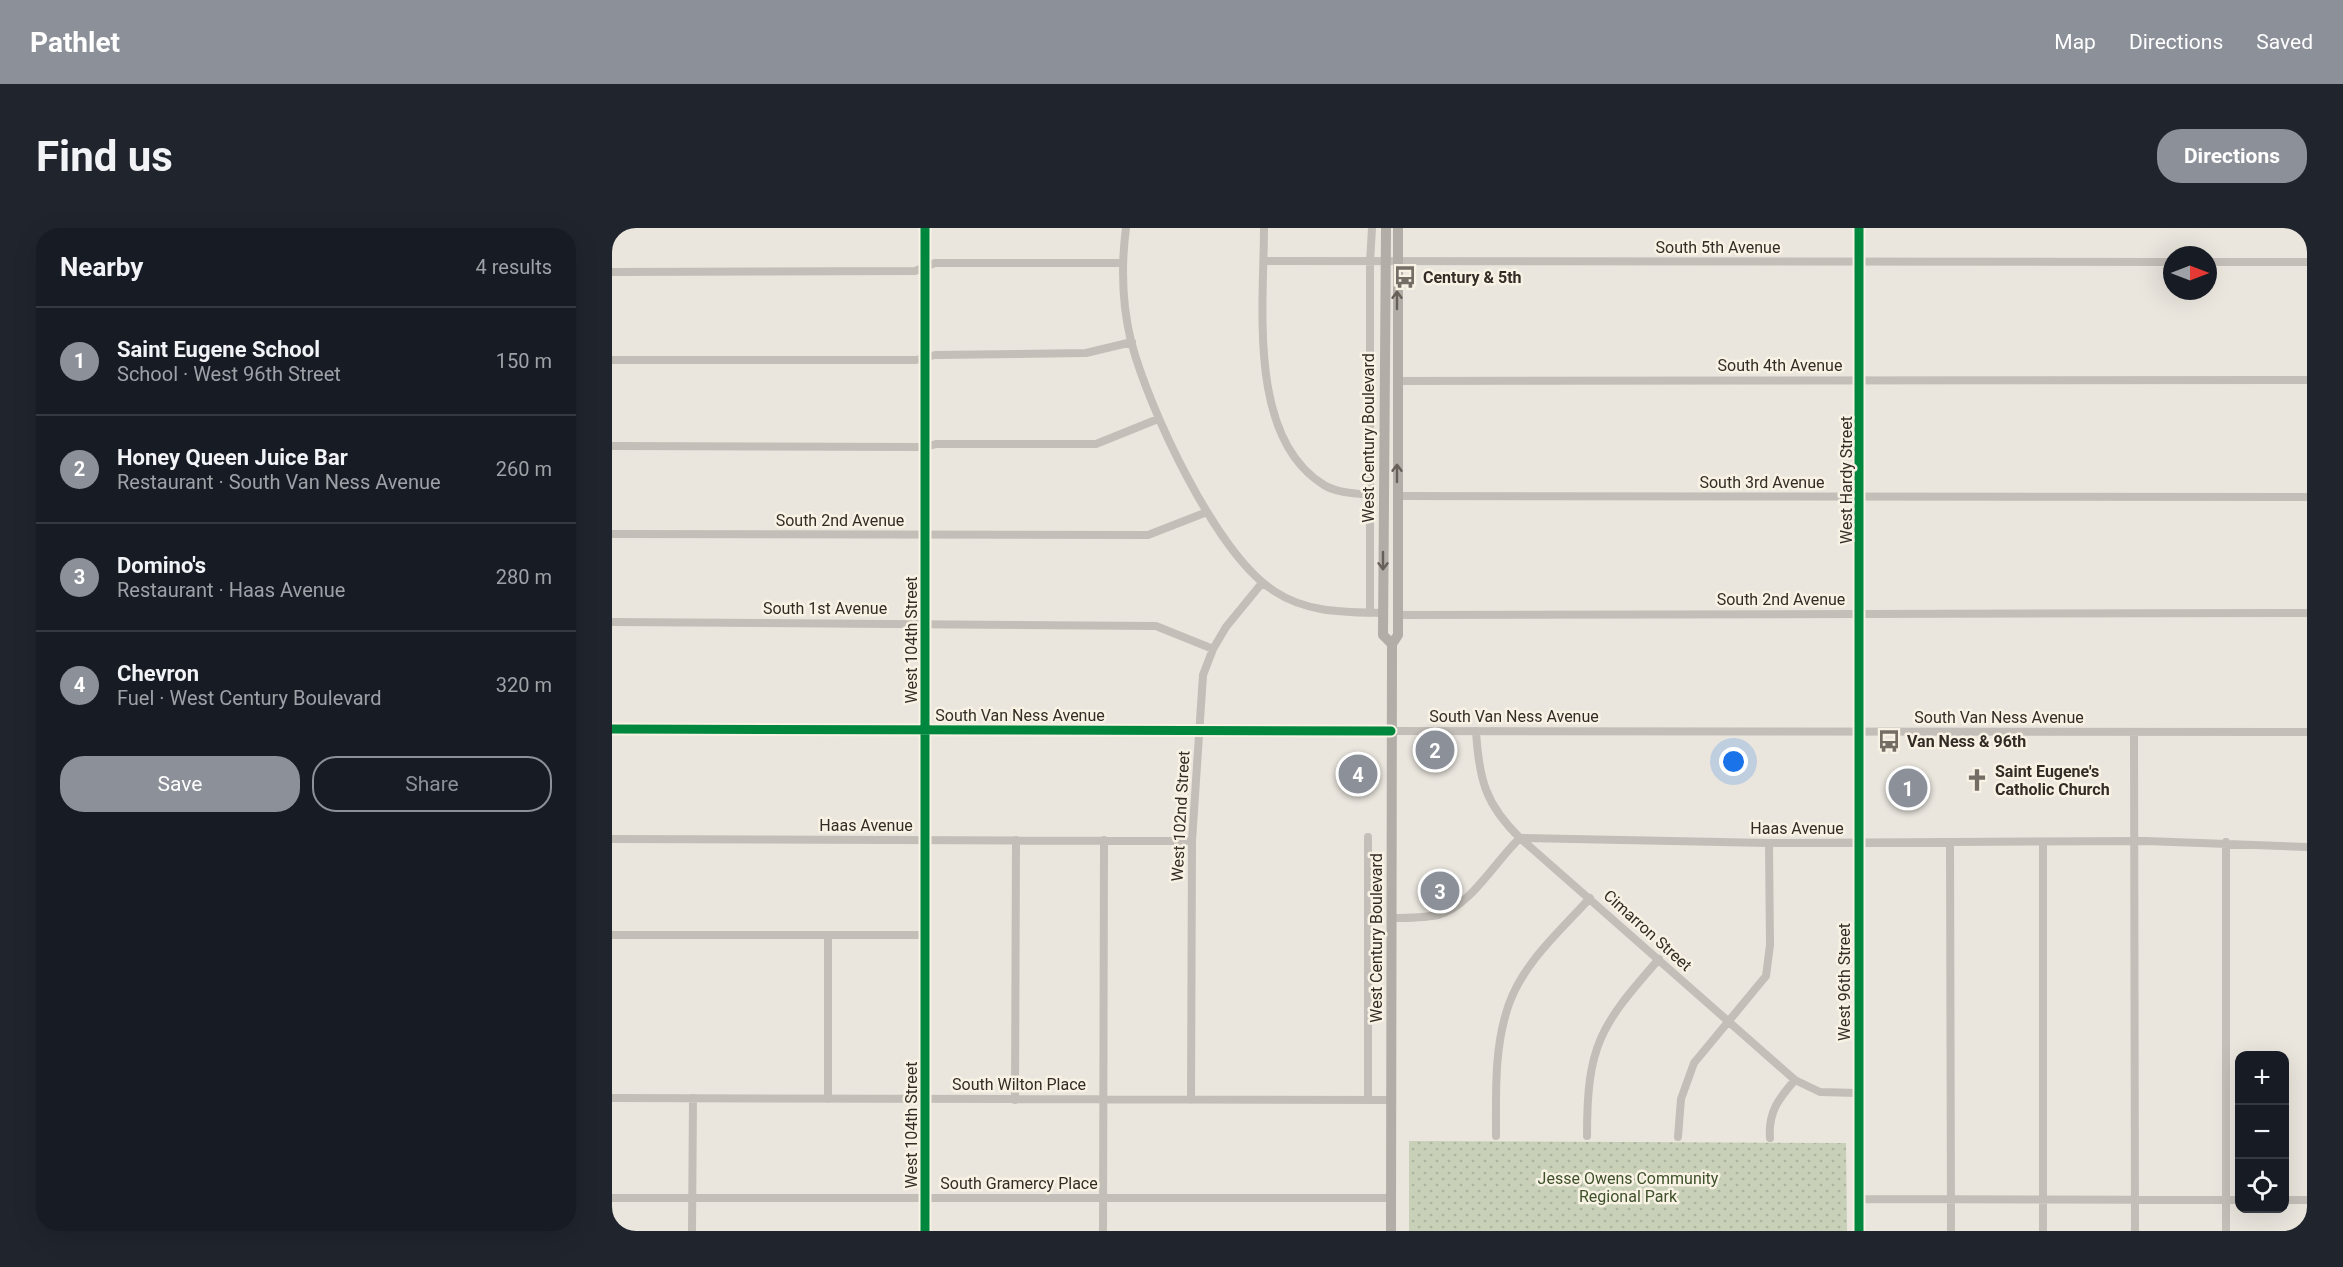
<!DOCTYPE html>
<html lang="en">
<head>
<meta charset="utf-8">
<style>
	body { margin:0; font-family:Roboto,sans-serif; background:#20242c; color:#f1f3f6 }
	.controls { position:absolute; right:18px; bottom:18px; display:grid; overflow:hidden; border-radius:12px; box-shadow:0 6px 24px #0002 }
	.controls button { width:54px; height:54px; display:grid; place-items:center; padding:0; border:0; border-bottom:2px solid #363941; background:#171b24; color:#f1f3f6; font:30px sans-serif }
	.compass { position:absolute; left:1551px; top:18px; width:54px; height:54px; border-radius:50%; background:#171b24; box-shadow:0 6px 24px #0002; rotate:90deg }
	.you { position:absolute; left:1122px; top:534px; width:21px; height:21px; margin:-15px; border:4px solid #fff; border-radius:50%; background:#1a73e8; box-shadow:0 0 0 9px #1a73e833 }
	.badge { display:grid; place-items:center; width:39px; height:39px; border-radius:50%; background:#8c9099; color:#fff; font-size:20px; font-weight:700 }
	.pin { position:absolute; translate:-50% -50%; border:3px solid #fff; box-shadow:0 2px 6px #0006 }
	.list { margin:0; padding:0; list-style:none }
	h2 { display:flex; justify-content:space-between; align-items:center; height:78px; margin:0; padding:0 24px; font-size:26px }
	h2 small { font-size:20px; font-weight:400; color:#9ea1a6 }
	.list li { display:grid; grid-template-columns:39px 1fr auto; gap:18px; align-items:center; box-sizing:border-box; height:108px; padding:0 24px; border-top:2px solid #363941 }
	.list b { display:block; font-size:22px; white-space:nowrap }
	.list p { margin:0; font-size:20px; white-space:nowrap; color:#9ea1a6 }
	.list em { font-size:20px; font-style:normal; color:#9ea1a6 }
	.actions { display:flex; gap:12px; padding:18px 24px }
	.actions a { flex:1; padding:14px 0; border:2px solid #8c9099; border-radius:24px; text-align:center; font-size:21px; color:#8c9099 }
	.actions .main { background:#8c9099; color:#fff }
	.icon { flex:none; width:33px; height:33px; fill:none; stroke:currentColor; stroke-width:2; stroke-linecap:round; stroke-linejoin:round }
	.map { position:relative; flex:none; width:1695px; height:1003px; overflow:hidden; border-radius:24px }
	header { display:flex; align-items:center; gap:36px; box-sizing:border-box; height:84px; padding:0 30px; background:#8c9099; color:#fff }
	header strong { font-size:28px }
	nav { display:flex; gap:33px; margin-inline-start:auto; font-size:21px }
	.intro { display:flex; align-items:center; justify-content:space-between; box-sizing:border-box; height:144px; padding:0 36px }
	h1 { margin:0; font-size:42px }
	.button { padding:15px 27px; border-radius:24px; background:#8c9099; color:#fff; font-size:21px; font-weight:700 }
	main { display:flex; gap:36px; padding:0 36px }
	aside { flex:1; background:#171b24; border-radius:24px; box-shadow:0 6px 24px #0002 }
	.map>svg:first-child { display:block }
</style>
</head>
<body>
<header>
<strong>Pathlet</strong>
<nav><a>Map</a><a>Directions</a><a>Saved</a></nav>
</header>
<div class="intro"><h1>Find us</h1><a class="button">Directions</a></div>
<main>
<aside>
<h2>Nearby<small>4 results</small></h2>
<ul class="list">
<li><span class="badge">1</span><div><b>Saint Eugene School</b><p>School · West 96th Street</p></div><em>150 m</em></li>
<li><span class="badge">2</span><div><b>Honey Queen Juice Bar</b><p>Restaurant · South Van Ness Avenue</p></div><em>260 m</em></li>
<li><span class="badge">3</span><div><b>Domino's</b><p>Restaurant · Haas Avenue</p></div><em>280 m</em></li>
<li><span class="badge">4</span><div><b>Chevron</b><p>Fuel · West Century Boulevard</p></div><em>320 m</em></li>
</ul>
<div class="actions"><a class="main">Save</a><a>Share</a></div>
</aside>
<div class="map">
<svg width="1695" height="1003" viewBox="0 0 1695 1003">
	<defs>
		<pattern id="park-dots" width="8" height="8" patternUnits="userSpaceOnUse" patternTransform="scale(1.5)"><rect width="8" height="8" fill="#c8d0b8"/><path d="M2 2h.1M6 6h.1" fill="none" stroke="#acb39e" stroke-width="1.8" stroke-linecap="round"/></pattern>
	</defs>
	<rect width="100%" height="100%" fill="#eae6de"/>
	<path fill="url(#park-dots)" d="M 797,913 L 1234,915 L 1235,1003 L 797,1003 Z"/>
	<g fill="none" stroke-linecap="round" stroke-linejoin="round">
		<path stroke="#c3beb7" stroke-width="8" d="M 514,0 C 509,38 510,76 519,113 C 536,179 604,326 662,363 C 695,385 733,384 771,385
			M 652,0 C 652,76 635,210 712,257 C 725,265 743,265 757,267
			M 652,33 L 1560,34
			M 1596,34 L 1695,34
			M 0,44 L 303,43 L 323,35 L 510,35
			M 0,132 L 304,132 L 323,127 L 474,125 L 520,114
			M 785,153 L 1695,152
			M 0,218 L 314,219 L 324,216 L 484,216 L 546,191
			M 785,268 L 1695,269
			M 0,306 L 536,307 L 595,284
			M 758,385 L 758,34 L 760,0
			M 786,387 L 1695,385
			M 0,394 L 544,398 L 601,421
			M 779,503 L 1695,504
			M 864,503 C 867,551 873,576 908,610 L 1183,852 L 1208,864 L 1246,865
			M 1522,504 L 1523,1003
			M 756,609 L 756,872
			M 0,611 L 580,613
			M 1338,614 L 1339,1003
			M 1431,615 L 1431,1003
			M 779,690 C 794,690 811,690 826,687 C 857,680 885,631 908,610 L 1157,615 L 1534,613 L 1695,619
			M 0,707 L 315,707
			M 216,707 L 216,871
			M 0,870 L 779,872
			M 403,872 L 404,612
			M 579,872 L 580,613 L 591,447 L 601,421 L 614,399 L 650,355
			M 884,908 C 884,864 882,818 897,776 C 912,734 949,702 978,670
			M 975,908 C 975,817 988,798 1047,731
			M 1066,909 L 1069,871 L 1082,835 L 1154,748 L 1158,717 L 1157,615
			M 1158,910 C 1156,884 1167,870 1183,852
			M 0,970 L 779,970
			M 1247,971 L 1628,972
			M 1672,972 L 1695,972
			M 80,1003 L 81,870
			M 313,1003 L 313,0
			M 491,1003 L 492,612
			M 1247,1003 L 1247,0
			M 1614,1003 L 1614,614"/>
		<path stroke="#b2ada6" stroke-width="10" d="M 774,0 L 771,407 L 780,416
			M 0,501 L 779,503
			M 779,1003 L 780,416 L 786,407 L 786,0"/>
		<g stroke="#f8f2e4" stroke-width="13">
			<path id="cycleway" d="M 0,501 L 779,503
				M 313,1003 L 313,0
				M 1247,1003 L 1247,0"/>
		</g>
		<use href="#cycleway" stroke="#00873e" stroke-width="9"/>
	</g>
	<defs><path id="oneway-shaft" d="M-6 0H5M1.5-3L5.5 0L1.5 3" fill="none" stroke-width="1.6" stroke-linecap="round" stroke-linejoin="round" transform="scale(1.5)"/></defs>
	<g stroke="#666059">
		<use href="#oneway-shaft" transform="translate(785 72) rotate(-90)"/>
		<use href="#oneway-shaft" transform="translate(785 245) rotate(-90)"/>
		<use href="#oneway-shaft" transform="translate(771 333) rotate(90)"/>
	</g>
	<defs>
		<g id="bus-bare" transform="scale(1.8)"><path d="M-5-6H5V4H4V6H2V4H-2V6H-4V4H-5ZM-3.5-4V0h7V-4ZM-3.5 1.2v1.5H-2V1.2ZM2 1.2v1.5H3.5V1.2Z" fill="#736d66" stroke="#f8f2e4" stroke-width="2.5" paint-order="stroke"/></g>
		<g id="church-bare" transform="scale(1.8)"><path d="M-1.2-6h2.4v3.5h3.3v2.4h-3.3V6h-2.4V-.1h-3.3v-2.4h3.3Z" fill="#736d66" stroke="#f8f2e4" stroke-width="2.5" paint-order="stroke"/></g>
	</defs>
	<g fill-rule="evenodd">
		<use href="#bus-bare" x="793" y="49"/>
		<use href="#bus-bare" x="1277" y="513"/>
		<use href="#church-bare" x="1365" y="552"/>
	</g>
	<g text-anchor="middle" stroke-width="5" stroke-linejoin="round" paint-order="stroke">
		<g font-size="16" fill="#332c26" stroke="#f8f2e4">
			<text x="1106" y="25">South 5th Avenue</text>
			<text x="1168" y="143">South 4th Avenue</text>
			<text transform="translate(756 210) rotate(-90)" y="6">West Century Boulevard</text>
			<text transform="translate(1234 252) rotate(-90)" y="6">West Hardy Street</text>
			<text x="1150" y="260">South 3rd Avenue</text>
			<text x="228" y="298">South 2nd Avenue</text>
			<text x="1169" y="377">South 2nd Avenue</text>
			<text x="213" y="386">South 1st Avenue</text>
			<text transform="translate(299 412) rotate(-90)" y="6">West 104th Street</text>
			<text x="408" y="493">South Van Ness Avenue</text>
			<text x="902" y="494">South Van Ness Avenue</text>
			<text x="1387" y="495">South Van Ness Avenue</text>
			<text transform="translate(568 588) rotate(-87)" y="6">West 102nd Street</text>
			<text x="254" y="603">Haas Avenue</text>
			<text x="1185" y="606">Haas Avenue</text>
			<text transform="translate(1036 702) rotate(42)" y="6">Cimarron Street</text>
			<text transform="translate(764 710) rotate(-90)" y="6">West Century Boulevard</text>
			<text transform="translate(1232 754) rotate(-90)" y="6">West 96th Street</text>
			<text x="407" y="862">South Wilton Place</text>
			<text transform="translate(299 897) rotate(-90)" y="6">West 104th Street</text>
			<text x="407" y="961">South Gramercy Place</text>
		</g>
		<g font-size="16" font-weight="bold" fill="#332c26" stroke="#f8f2e4" text-anchor="start">
			<text x="811" y="55">Century &amp; 5th</text>
			<text x="1295" y="519">Van Ness &amp; 96th</text>
			<text x="1383" y="549">Saint Eugene's<tspan x="1383" dy="18">Catholic Church</tspan></text>
		</g>
		<g font-size="16" fill="#3d502a" stroke="#f8f2e4">
			<text x="1016" y="956">Jesse Owens Community<tspan x="1016" dy="18">Regional Park</tspan></text>
		</g>
	</g>
</svg>
<div class="controls">
<button>+</button>
<button>−</button>
<button><svg class="icon" aria-label="locate" viewBox="0 0 24 24"><circle cx="12" cy="12" r="6"/><path d="M12 2v4M12 18v4M2 12h4M18 12h4"/></svg></button>
</div>
<svg class="compass" viewBox="-18 -18 36 36"><path d="M0-13l5 13h-10z" fill="#e53935"/><path d="M0 13l5-13h-10z" fill="#9ea1a6"/></svg>
<div class="you"></div>
<div class="pin badge" style="left:1296px;top:560px">1</div>
<div class="pin badge" style="left:823px;top:522px">2</div>
<div class="pin badge" style="left:828px;top:663px">3</div>
<div class="pin badge" style="left:746px;top:546px">4</div>
</div>
</main>
</body>
</html>
